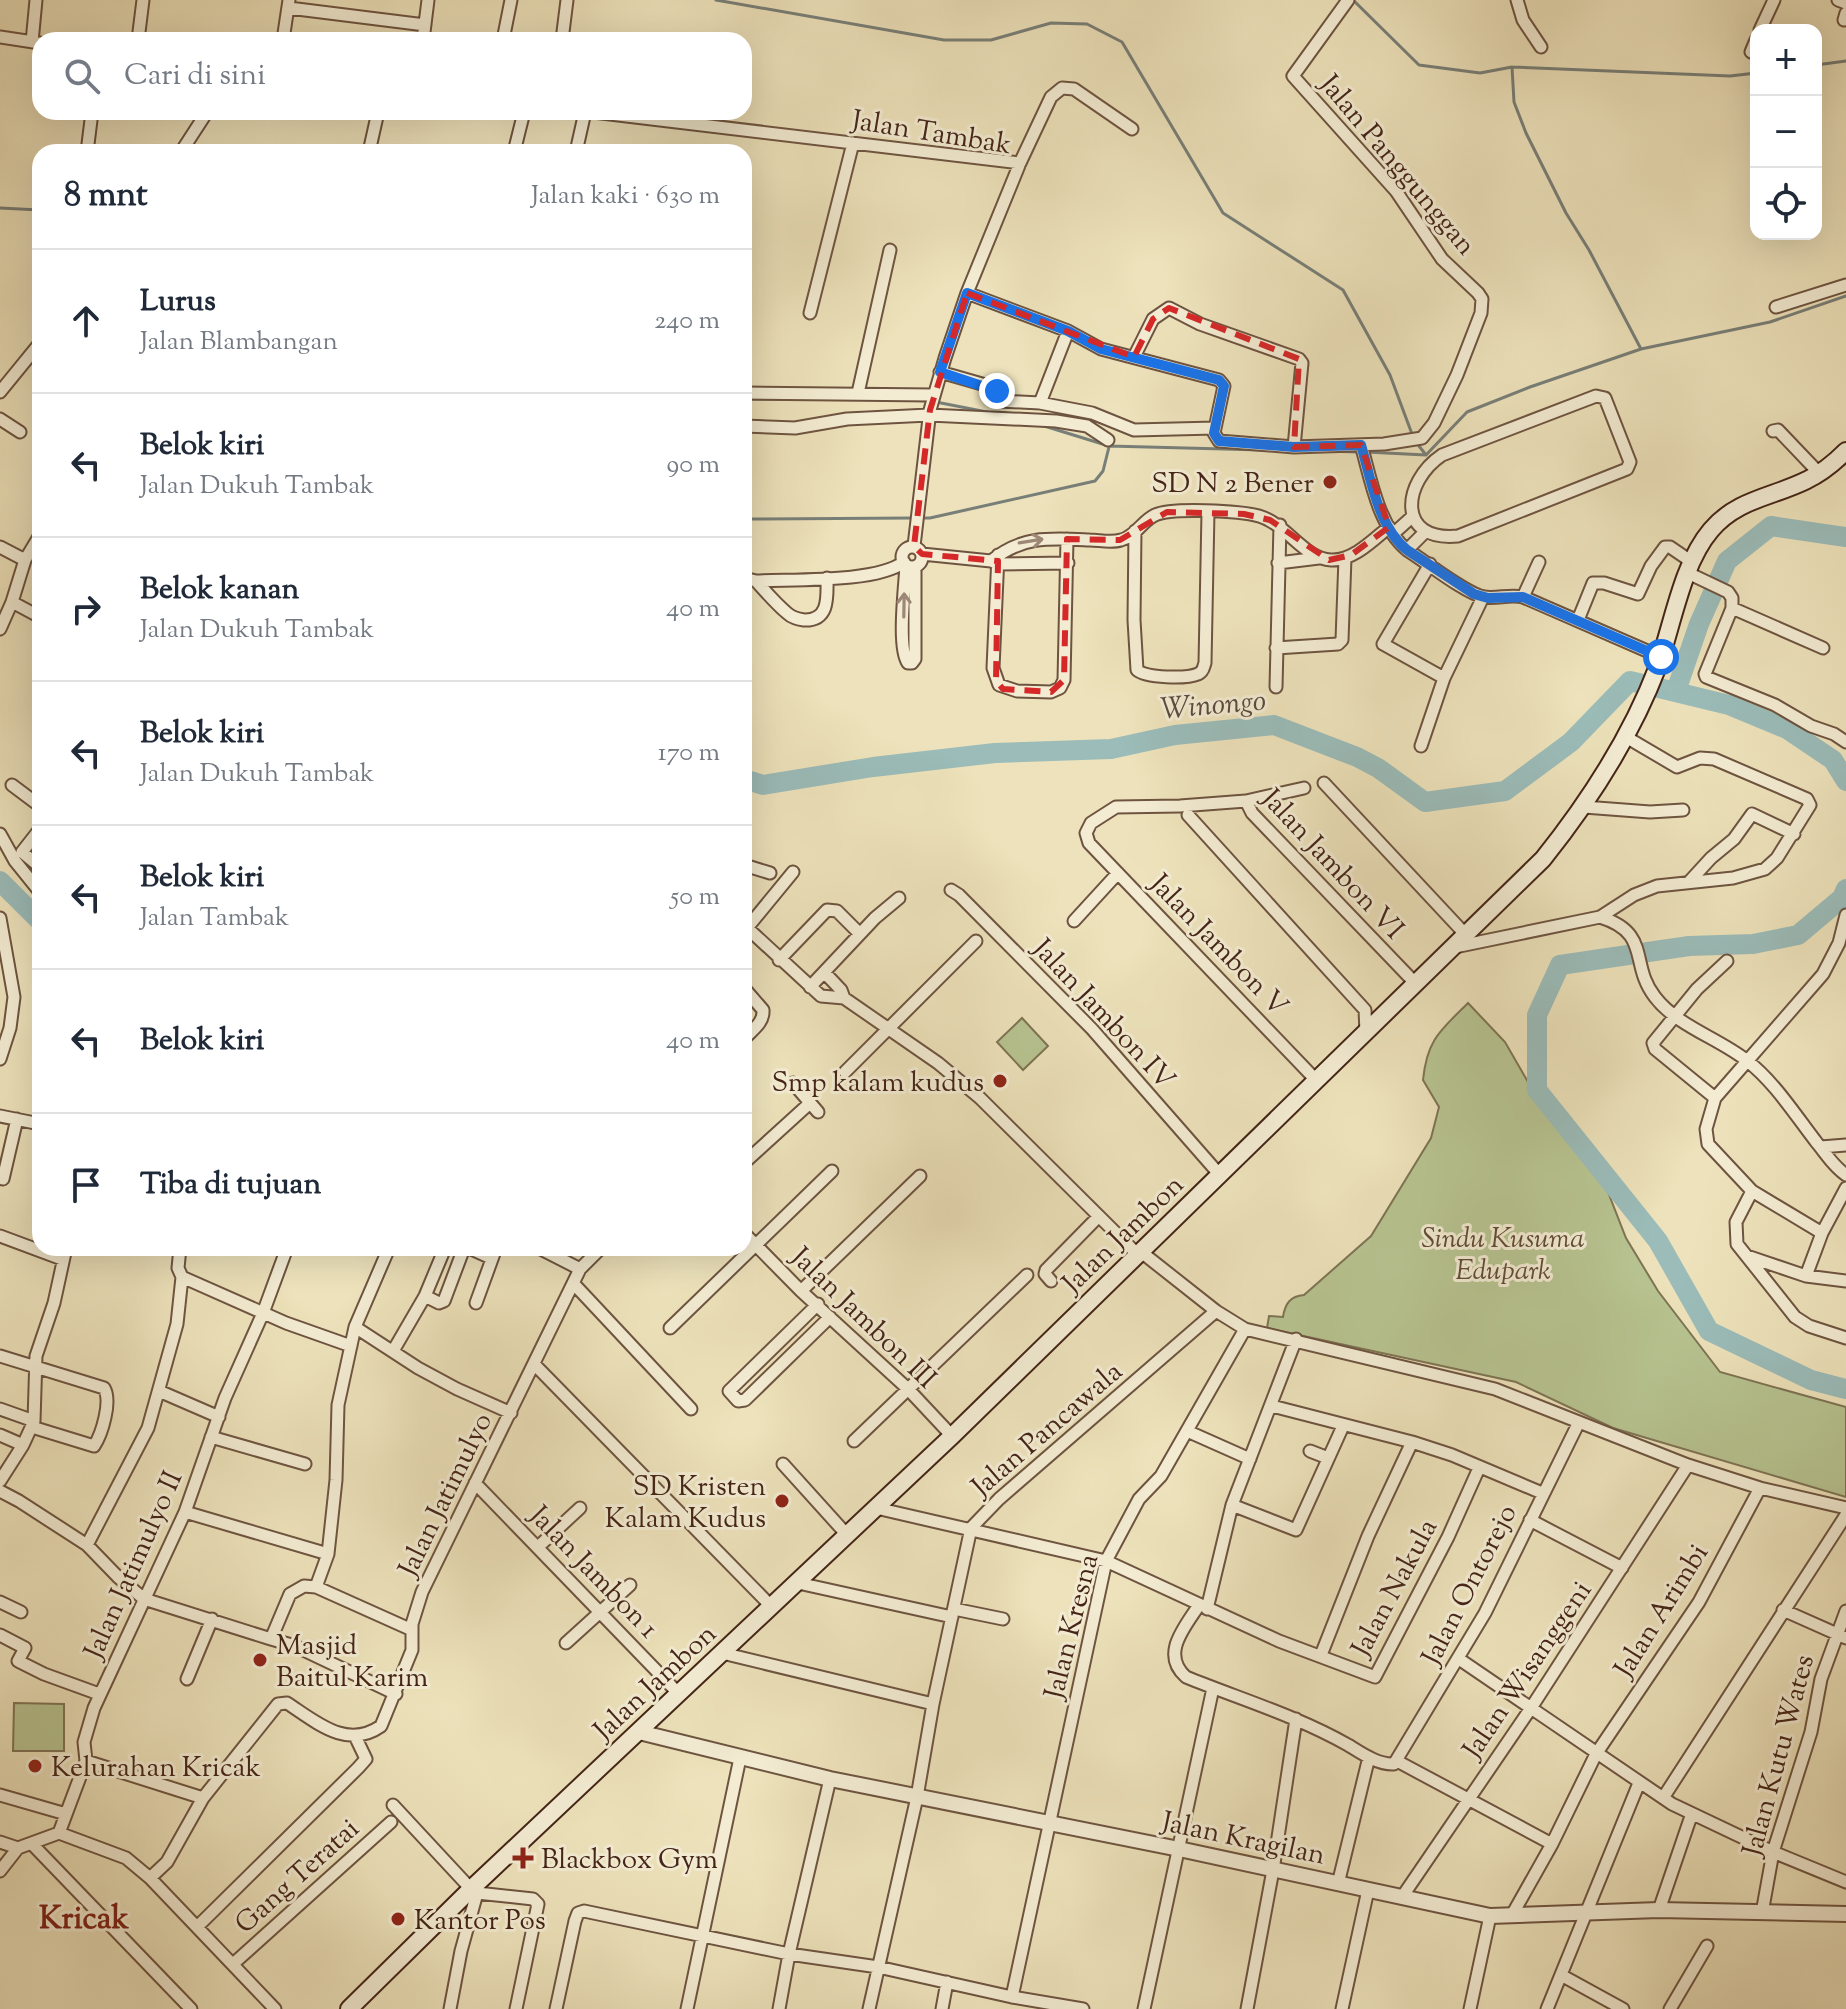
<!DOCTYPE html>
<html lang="id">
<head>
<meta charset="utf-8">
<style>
	body { margin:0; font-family:"Sorts Mill Goudy",serif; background:#f2f2f3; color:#1f2937 }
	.controls { position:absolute; right:24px; top:24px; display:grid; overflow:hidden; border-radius:16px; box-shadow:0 8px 32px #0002 }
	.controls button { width:72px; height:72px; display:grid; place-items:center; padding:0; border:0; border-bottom:2px solid #e0e1e3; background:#fff; color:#1f2937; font:40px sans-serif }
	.stop { position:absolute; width:24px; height:24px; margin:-18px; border:6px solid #1a73e8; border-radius:50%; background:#fff }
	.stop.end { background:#1a73e8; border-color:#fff; box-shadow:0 2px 8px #0008 }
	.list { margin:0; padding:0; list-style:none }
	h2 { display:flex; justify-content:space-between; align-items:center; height:104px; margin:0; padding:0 32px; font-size:34px }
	h2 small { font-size:26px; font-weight:400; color:#747a83 }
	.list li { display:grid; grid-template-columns:52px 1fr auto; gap:24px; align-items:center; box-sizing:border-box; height:144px; padding:0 32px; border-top:2px solid #e0e1e3 }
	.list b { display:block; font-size:30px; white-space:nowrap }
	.list p { margin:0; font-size:26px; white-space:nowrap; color:#747a83 }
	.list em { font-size:26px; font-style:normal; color:#747a83 }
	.icon { flex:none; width:44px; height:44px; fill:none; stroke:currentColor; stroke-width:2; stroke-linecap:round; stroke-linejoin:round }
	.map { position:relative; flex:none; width:1846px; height:2009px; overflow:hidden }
	.search { position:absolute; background:#fff; box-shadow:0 8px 32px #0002; left:32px; top:32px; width:720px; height:88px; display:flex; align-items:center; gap:20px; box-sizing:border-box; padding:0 28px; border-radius:24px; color:#747a83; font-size:30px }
	.panel { position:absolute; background:#fff; box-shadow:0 8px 32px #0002; left:32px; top:144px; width:720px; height:1112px; border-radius:24px }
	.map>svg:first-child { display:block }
</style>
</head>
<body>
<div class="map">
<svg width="1846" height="2009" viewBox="0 0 1846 2009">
	<rect width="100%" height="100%" fill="#ede2bb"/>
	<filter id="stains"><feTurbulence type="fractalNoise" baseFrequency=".0025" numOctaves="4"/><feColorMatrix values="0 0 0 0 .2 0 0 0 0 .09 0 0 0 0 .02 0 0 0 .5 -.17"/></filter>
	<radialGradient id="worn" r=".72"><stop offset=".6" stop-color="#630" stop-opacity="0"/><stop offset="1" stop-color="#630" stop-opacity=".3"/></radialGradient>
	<path fill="#b7c491" stroke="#7e7454" stroke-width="2" d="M 1468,1003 L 1505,1042 L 1536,1096 L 1606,1187 L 1626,1238 L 1658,1291 L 1720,1372 L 1846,1407 L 1846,1497 L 1613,1428 L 1516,1382 L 1267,1328 L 1269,1316 L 1283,1317 C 1285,1304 1290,1296 1304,1295 L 1371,1236 L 1431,1138 L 1439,1107 L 1423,1080 C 1427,1039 1441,1030 1468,1003 Z
		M 1022,1018 L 1048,1046 L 1023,1070 L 997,1042 Z
		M 14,1703 L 64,1704 L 64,1751 L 13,1751 Z"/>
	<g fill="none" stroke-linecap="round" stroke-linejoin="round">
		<path stroke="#787f78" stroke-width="3" d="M 716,0 L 944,40 L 991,40 L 1051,23 L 1087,24 L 1122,42 L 1223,213 L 1343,290 L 1390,375 L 1412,434
			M 1353,0 L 1419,65 L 1480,73 L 1512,67
			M 1816,65 L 1846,61
			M 0,208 L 40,210
			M 1641,349 L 1589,250 L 1566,213 L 1526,133 L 1514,102 L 1512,67 L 1730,76 L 1756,73
			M 744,399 L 816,399
			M 908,400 L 928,401
			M 936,402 L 987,412
			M 1041,425 L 1109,446 L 1262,450
			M 1419,446 L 1426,455
			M 1326,451 L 1358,452
			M 1366,452 L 1426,455
			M 1426,455 L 1467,412 L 1530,387 L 1641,349 L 1770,322 L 1846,296
			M 920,518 L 930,518 L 1095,481 L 1103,471 L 1109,447
			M 744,519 L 912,518"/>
		<path stroke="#9bbcb9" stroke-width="20" d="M 1676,691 L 1699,624 L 1727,561 L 1771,526 L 1846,537
			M 744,779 L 763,785 L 873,767 L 995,753 L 1111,749 L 1175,735 L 1274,725 L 1357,757 L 1378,768 L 1425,802 L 1505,791 L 1571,742 L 1630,681 L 1729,705 L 1787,729 L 1833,760 L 1846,781
			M 0,881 L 40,921
			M 1846,889 L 1842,898 L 1798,935 L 1753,944 L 1689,946 L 1560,965 L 1537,1015 L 1537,1090 L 1658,1241 L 1709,1331 L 1811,1380 L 1846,1389"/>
		<g stroke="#6e5440" stroke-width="15">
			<path id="minor" d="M 1517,0 L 1523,20 L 1541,47
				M 1838,0 L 1846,3
				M 289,8 L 425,25
				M 1844,20 L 1846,13
				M 1760,30 L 1774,0
				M 0,37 L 40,43
				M 138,40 L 143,0
				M 283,40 L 289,0
				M 423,40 L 428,0
				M 503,40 L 511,0
				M 562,40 L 567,0
				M 32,42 L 36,0
				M 1751,52 L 1756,40
				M 593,112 L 1020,163
				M 87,152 L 92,112
				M 181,152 L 207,112
				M 369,152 L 378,112
				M 514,152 L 524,112
				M 576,152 L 585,112
				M 967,293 L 1068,331 L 1101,349 L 1219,380 L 1224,386 L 1214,433 L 1219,441 L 1294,447 L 1384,444 L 1422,438 L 1434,423 L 1457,375 L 1481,313 L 1482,299 L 1478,293 L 1442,259 L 1396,191 L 1293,76 L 1348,0
				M 1776,307 L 1846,285
				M 810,313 L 853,143
				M 1134,357 L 1153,319 L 1169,308 L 1200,324 L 1299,359 L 1302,363 L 1294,447
				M 940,372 L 982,384 L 997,392
				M 0,392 L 40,343
				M 744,393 L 933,395
				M 858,393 L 890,250
				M 1596,396 L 1605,398 L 1630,462 L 1627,469 L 1458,536 C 1396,542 1402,482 1442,455 Z
				M 1000,401 L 1040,403 L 1092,413 L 1134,430 L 1215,428
				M 1040,403 L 1068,331
				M 0,419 L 20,432
				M 744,426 L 795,428 L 847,419 L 929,415 L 1056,421 L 1087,426 L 1108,440
				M 1773,431 L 1778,430 L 1819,473
				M 1361,445 C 1371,479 1378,526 1407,550 C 1425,561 1466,594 1484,597 C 1497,599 1510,594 1523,597 L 1661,657
				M 1135,531 L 1134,620 L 1137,670 C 1146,678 1186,679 1198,674 C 1204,671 1203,668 1205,663 L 1208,512
				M 1393,534 L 1413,516
				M 914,546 L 930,410 L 945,358 L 967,293 L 1020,163 L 1051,97 L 1062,88 L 1074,89 L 1132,129
				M902 557a10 10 0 1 1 20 0a10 10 0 1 1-20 0Z
				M 0,547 L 25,560 L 12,602 L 40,617
				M 1407,550 L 1426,531
				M 922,554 L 991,561 L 998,564 L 1068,563
				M 998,555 L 993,668 L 999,685 L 1017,691 L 1051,692 L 1060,688 L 1064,680 L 1067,539
				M 25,560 L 40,535
				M 991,561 C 1023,535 1051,538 1090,540 C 1099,540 1111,543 1121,540 C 1135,537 1142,521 1155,515 C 1172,507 1240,511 1259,516 C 1287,524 1304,559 1331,560 C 1353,561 1373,540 1389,527
				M 1278,563 L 1319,558
				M 1430,564 L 1383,644 L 1444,678
				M 906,565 C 905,586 897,648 908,663 L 912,663 L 915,659 L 915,567
				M 1688,573 L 1728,592 L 1732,598 L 1732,608 L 1705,674 L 1706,677 L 1775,705 L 1811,726 L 1834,734 L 1846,742
				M 744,578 L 756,581 C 793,579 876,583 904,562
				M 756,581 C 766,592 776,604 787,613 C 792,618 798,619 804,620 C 830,621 827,596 827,578
				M 1523,597 L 1539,562
				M 1732,608 L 1823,648
				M 1578,620 L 1593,583 L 1604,583 L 1638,594 L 1651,566 L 1665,547 L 1670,547 L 1692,562
				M 0,629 L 12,602
				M 1276,648 L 1338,644 L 1342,640 L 1345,558
				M 1276,687 L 1280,525
				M 1421,746 L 1444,678 L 1483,597
				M 1324,783 L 1465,934
				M 12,785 L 40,806
				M 1246,801 L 1304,788
				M 1584,807 L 1650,812 L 1683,810
				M 1188,815 L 1365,1010 L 1366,1032
				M 40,829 L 22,852 L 40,867
				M 0,834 L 15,861 L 40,892
				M 744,865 L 770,873
				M 1689,882 L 1711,858 L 1734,839 L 1752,814 L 1794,834
				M 951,890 L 959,895 L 1092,1029 L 1219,1174
				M 1600,917 L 1634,895 L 1657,886 L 1733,878 L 1765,869 L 1777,858 L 1810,805 L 1807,799 L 1714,759 L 1700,758 L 1677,767 L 1626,737
				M 0,918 L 14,997 L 10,1028 L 0,1059
				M 1074,921 L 1118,873
				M 744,925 L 821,996 L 844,998 L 938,1063 L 980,1098 L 1137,1254
				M 747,928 L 793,872
				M 1455,947 L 1600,917 C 1652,933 1629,964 1655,997 C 1677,1026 1718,1038 1746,1060 C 1774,1081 1796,1116 1817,1143 C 1827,1155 1833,1166 1846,1175
				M 779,960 L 827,910 L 837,911 L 860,934
				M 824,972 L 841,990 L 844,998
				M 810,987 L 875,918 L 899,898
				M 744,988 L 763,1010 C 764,1023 752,1030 744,1039
				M 845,1072 L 976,941
				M 1315,1079 L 1089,843 L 1086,833 L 1091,823 L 1116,807 L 1180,806 L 1246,801 L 1252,813 L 1416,984
				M 793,1083 L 818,1112
				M 1715,1098 L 1655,1049 L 1653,1043 L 1697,989 L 1727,961
				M 0,1116 L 40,1124
				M 1821,1147 L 1846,1145
				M 744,1163 L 810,1103
				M 3,1179 L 17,1119
				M 1752,1191 L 1708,1144 L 1706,1129 L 1715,1098 L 1823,974 L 1839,943 L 1846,915
				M 744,1233 L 801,1291 L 908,1389 L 952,1436
				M 1822,1233 L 1846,1188
				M 0,1236 L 62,1259
				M 180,1248 L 178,1268 L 182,1277 L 286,1323 L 351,1346
				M 469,1248 L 491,1258
				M 539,1248 L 580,1269
				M 1140,1251 L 1216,1311 L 1245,1329 L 1495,1389 L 1688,1465 L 1760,1488 L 1846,1508
				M 1747,1256 L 1806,1276 L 1846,1281
				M 1806,1276 L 1822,1233 L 1752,1191 L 1736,1222 L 1737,1244 L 1795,1317 L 1809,1326 L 1846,1338
				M 1051,1281 L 1045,1274 L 1046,1270 L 1099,1216
				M 573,1283 L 691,1409
				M 801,1291 L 920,1176
				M 425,1296 L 439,1303 L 444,1301 L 464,1248
				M 476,1303 L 496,1248
				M 818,1304 L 729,1391 L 738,1401 L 745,1400 L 830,1317
				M 355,1327 L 418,1368 L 457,1389 L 511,1413
				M 670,1328 L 832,1171
				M 393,1351 L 425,1296 L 445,1248
				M 0,1356 L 104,1388 C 112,1401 102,1434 94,1446 L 32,1427
				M 534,1364 L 771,1606
				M 159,1391 L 219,1417
				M 1272,1406 L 1412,1442 L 1452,1455 L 1542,1493
				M 0,1409 L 34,1421
				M 1187,1431 L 1250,1459
				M 0,1435 L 23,1445
				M 211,1437 L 305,1464
				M 854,1441 L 1027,1275
				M 1310,1451 L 1328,1458
				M 783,1464 L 848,1536
				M 0,1481 L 23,1445 L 34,1421 L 36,1356 L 54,1303 L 66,1248
				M 475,1483 L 679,1694
				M 0,1491 L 19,1501 L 87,1545 L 118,1577 L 144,1599 L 271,1639 L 290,1594 L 304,1586 L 316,1587 L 328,1554 L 336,1480 L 338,1405 L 355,1327 L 389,1248
				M 1232,1505 L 1296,1530 L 1343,1426
				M 876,1508 L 1106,1561 L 1279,1641 L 1375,1677 L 1448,1537 L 1479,1468
				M 185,1512 L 328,1554
				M 1530,1520 L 1622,1568
				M 87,1545 L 148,1428 L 177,1324 L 182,1277
				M 539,1546 L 580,1508
				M 798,1583 L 952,1617
				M 316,1587 L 412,1630
				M 0,1602 L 21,1612
				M 1199,1605 C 1185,1627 1160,1654 1186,1677 C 1240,1699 1297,1716 1348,1745 C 1361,1753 1378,1765 1394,1764 L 1485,1613 L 1579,1422
				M 954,1609 L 1003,1619
				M 1207,1609 L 1232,1505 L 1296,1339
				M 1783,1610 L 1846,1638
				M 0,1635 L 25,1648 L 18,1661 L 44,1674 L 99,1694
				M 271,1639 L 295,1646 L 396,1694
				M 566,1643 L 630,1585
				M 722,1653 L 933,1704
				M 1321,1655 L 1368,1536 L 1412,1442
				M 1459,1659 L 1672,1804 L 1773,1852 L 1846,1882
				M 187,1679 L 212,1619
				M 86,1761 L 203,1798 L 278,1704 L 287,1703 C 316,1722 347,1750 381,1726 L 412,1650 L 412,1624 L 422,1592 L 580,1269 L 601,1248
				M 1397,1761 L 1552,1844
				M 0,1795 L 66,1814
				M 1663,1798 L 1846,1515
				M 393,1805 L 471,1889 L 477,1893 L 533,1899 L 538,1904 L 516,2009
				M 59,1833 L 126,1858 L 150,1878 L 167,1862 L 203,1798
				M 0,1842 L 18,1848
				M 32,1844 L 191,2009
				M 0,1871 L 18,1848 L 59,1833 L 86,1761 L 84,1742 L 94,1708 L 185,1512 L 225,1398 L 263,1313 L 287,1248
				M 150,1878 L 275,2009
				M 1338,1884 L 1369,1757
				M 1402,1897 L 1531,1708 L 1688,1465
				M 1659,1910 L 1690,1819
				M 1762,1913 L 1773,1852 L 1811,1732 L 1821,1679 L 1846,1611
				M 1512,1915 L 1552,1844 L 1596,1754 L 1699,1602 L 1760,1488
				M 197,1927 L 358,1768 L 366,1759 L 355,1736
				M 233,1964 L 391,1822
				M 1561,1975 L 1623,2009
				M 1012,1997 L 1106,1561 L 1139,1499 L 1161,1476 L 1245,1329
				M 450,2009 L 461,1951 L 477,1893
				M 556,2009 L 575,1921 L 578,1913 L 584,1911 L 789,1954 L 878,1967 L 1012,1997 L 1083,2009
				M 687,2009 L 740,1758
				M 779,2009 L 789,1954 L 830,1779
				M 869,2009 L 917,1797 L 933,1704 L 971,1528 L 999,1499 L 1216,1311
				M 942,2009 L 947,1982
				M 1144,2009 L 1213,1688
				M 1247,2009 L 1273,1870 L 1296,1719
				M 1342,2009 L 1368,1890
				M 1470,2009 L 1490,1916
				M 1547,2009 L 1639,1783
				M 1670,2009 L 1707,1946"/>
		</g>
		<g stroke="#6e5440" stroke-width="18">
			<path id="tertiary" d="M 639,1732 L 830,1779 L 1179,1849 L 1490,1916 L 1659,1910 L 1846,1914"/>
		</g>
		<g stroke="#442417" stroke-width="20">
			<path id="secondary" d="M 349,2009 L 471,1889 L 952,1436 L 1543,859 C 1591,799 1631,737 1658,666 C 1673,623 1682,564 1711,530 C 1737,499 1773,497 1807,480 C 1822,473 1835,462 1846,451"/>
		</g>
		<use href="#minor" stroke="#f3ecd3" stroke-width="11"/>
		<use href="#tertiary" stroke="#f3ecd3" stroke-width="14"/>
		<use href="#secondary" stroke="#f3ecd3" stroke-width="16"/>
	</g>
	<defs><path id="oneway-shaft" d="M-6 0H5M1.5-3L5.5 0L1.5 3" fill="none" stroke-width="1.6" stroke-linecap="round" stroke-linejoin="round" transform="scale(2)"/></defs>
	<g stroke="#9c8875">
		<use href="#oneway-shaft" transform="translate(1031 541) rotate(-9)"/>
		<use href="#oneway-shaft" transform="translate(904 605) rotate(-89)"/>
	</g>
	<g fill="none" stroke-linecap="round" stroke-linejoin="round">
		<path stroke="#1a73e8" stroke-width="10" d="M 997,391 L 940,372 L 967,293 L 1068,331 L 1101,349 L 1219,380 L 1224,386 L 1214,433 L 1219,441 L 1294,447 L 1361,445 C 1371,479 1378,527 1407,550 L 1474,594 L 1488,598 L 1523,597 L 1661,657"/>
	</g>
	<path fill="none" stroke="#d62828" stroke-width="6" stroke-dasharray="16 10" stroke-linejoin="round" d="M 967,293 L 1134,357 L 1153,319 L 1169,308 L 1299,359 L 1294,447 L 1361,445 L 1389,527 L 1351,555 L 1329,560 L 1270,520 L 1244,514 L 1167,512 L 1120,540 L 1067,539 L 1064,680 L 1051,692 L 1003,689 L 996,681 L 998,561 L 922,554 L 914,546 L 930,410 Z"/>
	<g fill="#8f2418" stroke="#f3ecd3" stroke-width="3">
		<circle cx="1330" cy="482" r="8"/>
		<circle cx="1000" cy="1081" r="8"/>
		<circle cx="782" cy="1501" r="8"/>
		<circle cx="260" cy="1660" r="8"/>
		<circle cx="35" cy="1766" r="8"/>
		<path d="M519 1846h8v8h8v8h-8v8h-8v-8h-8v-8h8z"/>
		<circle cx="398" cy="1919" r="8"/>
	</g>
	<g text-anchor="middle" stroke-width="6" stroke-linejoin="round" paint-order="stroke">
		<g font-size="28" fill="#442417" stroke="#f3ecd3">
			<text transform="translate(932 131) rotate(9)" y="10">Jalan Tambak</text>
			<text transform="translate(1399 164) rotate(50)" y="10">Jalan Panggunggan</text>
			<text transform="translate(1334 863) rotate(47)" y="10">Jalan Jambon VI</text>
			<text transform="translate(1220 944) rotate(46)" y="10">Jalan Jambon V</text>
			<text transform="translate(1105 1013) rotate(47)" y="10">Jalan Jambon IV</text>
			<text transform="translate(1122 1233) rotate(-44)" y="10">Jalan Jambon</text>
			<text transform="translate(865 1317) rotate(44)" y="10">Jalan Jambon III</text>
			<text transform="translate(1046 1428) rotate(-41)" y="10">Jalan Pancawala</text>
			<text transform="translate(444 1494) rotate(-64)" y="10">Jalan Jatimulyo</text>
			<text transform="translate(132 1564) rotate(-66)" y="10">Jalan Jatimulyo II</text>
			<text transform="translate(595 1571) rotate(46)" y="10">Jalan Jambon 1</text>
			<text transform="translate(1468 1584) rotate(-63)" y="10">Jalan Ontorejo</text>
			<text transform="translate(1393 1587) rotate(-62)" y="10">Jalan Nakula</text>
			<text transform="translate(1660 1610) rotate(-58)" y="10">Jalan Arimbi</text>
			<text transform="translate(1070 1626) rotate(-76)" y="10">Jalan Kresna</text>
			<text transform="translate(1526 1669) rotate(-56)" y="10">Jalan Wisanggeni</text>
			<text transform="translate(654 1681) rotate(-43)" y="10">Jalan Jambon</text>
			<text transform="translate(1777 1755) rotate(-75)" y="10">Jalan Kutu Wates</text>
			<text transform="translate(1244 1837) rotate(12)" y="10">Jalan Kragilan</text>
			<text transform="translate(296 1875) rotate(-42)" y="10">Gang Teratai</text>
		</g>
		<g font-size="28" fill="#442417" stroke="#f3ecd3" text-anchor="start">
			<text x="1314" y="492" text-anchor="end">SD N 2 Bener</text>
			<text x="984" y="1091" text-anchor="end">Smp kalam kudus</text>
			<text x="766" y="1495" text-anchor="end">SD Kristen<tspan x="766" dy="32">Kalam Kudus</tspan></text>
			<text x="276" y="1654">Masjid<tspan x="276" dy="32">Baitul Karim</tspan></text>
			<text x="51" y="1776">Kelurahan Kricak</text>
			<text x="541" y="1868">Blackbox Gym</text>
			<text x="414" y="1929">Kantor Pos</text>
		</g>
		<g font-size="28" font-style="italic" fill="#614c36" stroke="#f3ecd3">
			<text x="1503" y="1247">Sindu Kusuma<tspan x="1503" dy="32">Edupark</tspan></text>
		</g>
		<g font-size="30" font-style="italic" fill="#5a4a40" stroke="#f3ecd3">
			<text transform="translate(1213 704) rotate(-5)" y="10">Winongo</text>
		</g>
		<g font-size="32" font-weight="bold" fill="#7a1f14" stroke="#f3ecd3">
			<text x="84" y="1928">Kricak</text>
		</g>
	</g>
	<rect width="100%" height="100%" filter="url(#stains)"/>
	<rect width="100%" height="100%" fill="url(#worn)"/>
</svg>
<div class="controls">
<button>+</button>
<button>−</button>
<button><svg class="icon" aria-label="locate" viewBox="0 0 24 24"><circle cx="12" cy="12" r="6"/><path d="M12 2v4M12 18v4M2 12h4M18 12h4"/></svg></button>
</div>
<div class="stop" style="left:1661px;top:657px"></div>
<div class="stop end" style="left:997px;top:391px"></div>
<div class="search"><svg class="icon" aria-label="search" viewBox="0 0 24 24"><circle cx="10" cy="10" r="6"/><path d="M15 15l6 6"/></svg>Cari di sini</div>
<section class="panel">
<h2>8 mnt<small>Jalan kaki · 630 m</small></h2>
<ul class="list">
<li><svg class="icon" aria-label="ahead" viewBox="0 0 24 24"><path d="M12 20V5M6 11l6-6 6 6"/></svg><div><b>Lurus</b><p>Jalan Blambangan</p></div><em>240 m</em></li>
<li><svg class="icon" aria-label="left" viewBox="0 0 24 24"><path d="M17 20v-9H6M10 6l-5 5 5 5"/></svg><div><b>Belok kiri</b><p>Jalan Dukuh Tambak</p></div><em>90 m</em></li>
<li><svg class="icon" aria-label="right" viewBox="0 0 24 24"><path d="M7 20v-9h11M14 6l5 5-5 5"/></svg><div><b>Belok kanan</b><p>Jalan Dukuh Tambak</p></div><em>40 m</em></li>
<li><svg class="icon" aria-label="left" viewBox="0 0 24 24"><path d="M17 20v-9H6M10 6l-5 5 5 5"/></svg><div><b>Belok kiri</b><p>Jalan Dukuh Tambak</p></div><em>170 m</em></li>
<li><svg class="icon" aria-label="left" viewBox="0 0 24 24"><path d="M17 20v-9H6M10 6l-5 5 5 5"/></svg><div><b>Belok kiri</b><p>Jalan Tambak</p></div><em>50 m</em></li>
<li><svg class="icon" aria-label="left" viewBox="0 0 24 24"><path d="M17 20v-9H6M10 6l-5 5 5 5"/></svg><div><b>Belok kiri</b></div><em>40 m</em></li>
<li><svg class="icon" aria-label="arrive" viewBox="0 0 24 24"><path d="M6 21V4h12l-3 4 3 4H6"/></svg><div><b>Tiba di tujuan</b></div></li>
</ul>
</section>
</div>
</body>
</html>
